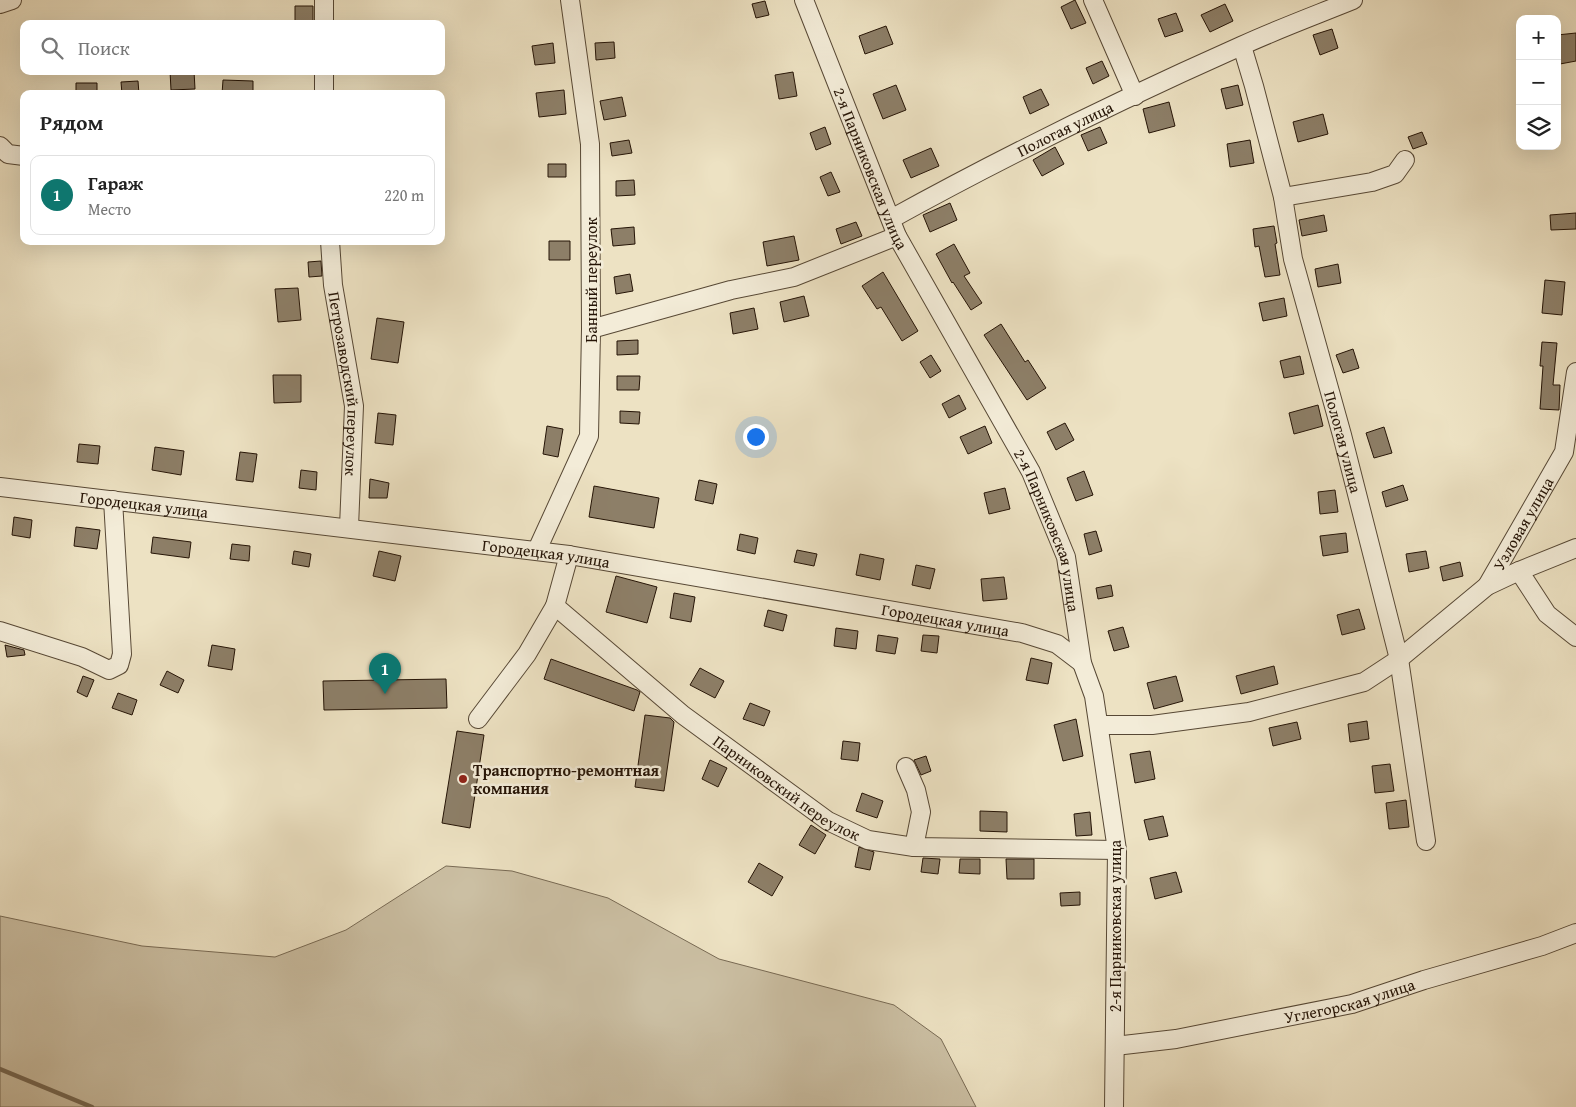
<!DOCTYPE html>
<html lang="ru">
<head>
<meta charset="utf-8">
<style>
	body { margin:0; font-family:"Gentium Book Plus",serif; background:#f2f2f2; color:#222 }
	.controls { position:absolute; right:15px; top:15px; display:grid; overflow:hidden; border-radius:10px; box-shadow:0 5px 20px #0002 }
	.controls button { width:45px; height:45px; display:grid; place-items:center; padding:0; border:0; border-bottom:1px solid #e0e0e0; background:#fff; color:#222; font:25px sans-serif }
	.you { position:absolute; left:755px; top:436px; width:18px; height:18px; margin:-12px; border:4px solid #fff; border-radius:50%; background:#1a73e8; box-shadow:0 0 0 8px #1a73e833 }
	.badge { display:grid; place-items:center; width:32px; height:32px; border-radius:50%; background:#0f766e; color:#fff; font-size:16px; font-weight:700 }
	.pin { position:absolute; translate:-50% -41px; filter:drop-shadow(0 1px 2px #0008) }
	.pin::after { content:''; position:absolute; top:26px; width:18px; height:15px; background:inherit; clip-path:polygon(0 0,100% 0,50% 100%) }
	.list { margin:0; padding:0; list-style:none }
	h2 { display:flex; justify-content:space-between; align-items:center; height:65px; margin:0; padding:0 20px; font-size:21px }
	h2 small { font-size:16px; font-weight:400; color:#767676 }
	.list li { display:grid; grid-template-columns:32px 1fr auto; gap:15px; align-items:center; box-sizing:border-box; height:80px; margin:0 10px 10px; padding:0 10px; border:1px solid #e0e0e0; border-radius:10px }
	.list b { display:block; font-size:19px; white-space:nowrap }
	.list p { margin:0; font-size:16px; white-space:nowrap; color:#767676 }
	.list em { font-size:16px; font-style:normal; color:#767676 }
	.icon { flex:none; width:28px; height:28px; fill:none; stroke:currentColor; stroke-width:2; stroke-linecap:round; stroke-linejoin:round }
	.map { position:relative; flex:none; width:1576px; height:1107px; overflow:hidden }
	.search { position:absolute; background:#fff; box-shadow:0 5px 20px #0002; left:20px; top:20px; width:425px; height:55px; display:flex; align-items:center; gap:12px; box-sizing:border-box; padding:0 18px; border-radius:10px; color:#767676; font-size:19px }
	.panel { position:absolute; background:#fff; box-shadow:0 5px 20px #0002; left:20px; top:90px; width:425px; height:155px; border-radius:10px }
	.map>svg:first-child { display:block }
</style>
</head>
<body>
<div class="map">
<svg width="1576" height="1107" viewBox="0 0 1576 1107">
	<rect width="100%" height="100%" fill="#ede2c3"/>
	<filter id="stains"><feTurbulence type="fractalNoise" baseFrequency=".004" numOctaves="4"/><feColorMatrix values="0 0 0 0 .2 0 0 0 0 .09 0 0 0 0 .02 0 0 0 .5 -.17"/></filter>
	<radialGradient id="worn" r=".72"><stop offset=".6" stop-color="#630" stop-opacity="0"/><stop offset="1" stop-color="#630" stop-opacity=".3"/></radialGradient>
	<path fill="#cbbfa3" stroke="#786a54" d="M 446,866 L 512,871 L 608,898 L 719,959 L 894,1005 L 941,1039 L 976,1107 L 0,1107 L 0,916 L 142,946 L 275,957 L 346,930 Z"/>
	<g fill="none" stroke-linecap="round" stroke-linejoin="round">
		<path stroke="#746651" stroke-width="4.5" d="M 0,1069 L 92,1107"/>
	</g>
	<path fill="#8d7f68" stroke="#251406" d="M 1075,0 L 1086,23 L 1071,29 L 1061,7 Z
		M 765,1 L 769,15 L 756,18 L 752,4 Z
		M 1225,4 L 1233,21 L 1210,32 L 1201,15 Z
		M 295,6 L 313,6 L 313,24 L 295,24 Z
		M 1176,13 L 1183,31 L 1165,37 L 1158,19 Z
		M 886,26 L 893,44 L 865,54 L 859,36 Z
		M 1332,29 L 1338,48 L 1320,55 L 1313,35 Z
		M 1576,33 L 1576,61 L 1560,64 L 1557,35 Z
		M 614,42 L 615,58 L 596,60 L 595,43 Z
		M 553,43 L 555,63 L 535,65 L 532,46 Z
		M 1102,61 L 1109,76 L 1093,84 L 1086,68 Z
		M 170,71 L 194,71 L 195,89 L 171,90 Z
		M 793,72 L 797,96 L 779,99 L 775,75 Z
		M 223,80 L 253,81 L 253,94 L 222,94 Z
		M 138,81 L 139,94 L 122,94 L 121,82 Z
		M 76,83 L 97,83 L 97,94 L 76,94 Z
		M 896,85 L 906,110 L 883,119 L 873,94 Z
		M 1238,85 L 1243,105 L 1226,109 L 1221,89 Z
		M 1041,89 L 1049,105 L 1030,114 L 1023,97 Z
		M 564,90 L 566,114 L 539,117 L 536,93 Z
		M 622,97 L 626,116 L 604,120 L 600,101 Z
		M 1169,102 L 1175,126 L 1149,133 L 1143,109 Z
		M 1323,114 L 1328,134 L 1298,142 L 1293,122 Z
		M 825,127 L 831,144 L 816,150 L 810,133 Z
		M 1100,127 L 1107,143 L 1088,151 L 1081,135 Z
		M 1422,132 L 1427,144 L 1413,149 L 1408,137 Z
		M 629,140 L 632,153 L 612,156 L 610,143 Z
		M 1250,140 L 1254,163 L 1230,167 L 1227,144 Z
		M 1055,147 L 1064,164 L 1042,176 L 1033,160 Z
		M 931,148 L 939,166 L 911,178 L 903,160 Z
		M 548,164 L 566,164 L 566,177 L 548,177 Z
		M 831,172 L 840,192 L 828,196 L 820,177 Z
		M 634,180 L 635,195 L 616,196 L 616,181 Z
		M 950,203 L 957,220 L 930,232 L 923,215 Z
		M 1576,213 L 1576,229 L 1551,230 L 1550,215 Z
		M 1324,215 L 1327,231 L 1302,236 L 1299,220 Z
		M 856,222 L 862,236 L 841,244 L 836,229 Z
		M 1274,226 L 1277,243 L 1275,244 L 1280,275 L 1265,277 L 1259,246 L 1255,247 L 1253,229 Z
		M 634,227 L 635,244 L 613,246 L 611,229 Z
		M 794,236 L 799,260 L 767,266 L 763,242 Z
		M 549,241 L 570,241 L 570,260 L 549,260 Z
		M 954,244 L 970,273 L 964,276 L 982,303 L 971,310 L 953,282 L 952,283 L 936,254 Z
		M 321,261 L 322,276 L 309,277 L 308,262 Z
		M 1338,264 L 1341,283 L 1318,287 L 1315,269 Z
		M 883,272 L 918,331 L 902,341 L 881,307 L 877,309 L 862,286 Z
		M 630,274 L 633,291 L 616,294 L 614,277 Z
		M 1545,280 L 1565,282 L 1562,315 L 1542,313 Z
		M 298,288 L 301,320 L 278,322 L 275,289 Z
		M 804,296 L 809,316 L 784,322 L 780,302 Z
		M 1284,298 L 1287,316 L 1263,321 L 1259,303 Z
		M 754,308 L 758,329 L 733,334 L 730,313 Z
		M 377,318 L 404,322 L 398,363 L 371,359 Z
		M 1001,324 L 1025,362 L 1028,360 L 1046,388 L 1027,400 L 984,335 Z
		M 638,340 L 638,354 L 617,355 L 617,341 Z
		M 1542,342 L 1557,343 L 1553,385 L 1560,385 L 1559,410 L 1540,409 L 1543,366 L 1540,366 Z
		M 1353,349 L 1359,368 L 1343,373 L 1336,355 Z
		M 931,355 L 941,371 L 930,378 L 920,362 Z
		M 1300,356 L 1304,374 L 1284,378 L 1280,361 Z
		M 273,375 L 301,375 L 301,402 L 274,403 Z
		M 617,376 L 640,376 L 639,390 L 617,390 Z
		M 959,395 L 966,409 L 949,418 L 942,404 Z
		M 1318,405 L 1323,426 L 1294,434 L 1289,413 Z
		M 620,411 L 640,412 L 639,424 L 620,423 Z
		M 378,413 L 396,415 L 393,445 L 375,443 Z
		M 1065,423 L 1074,440 L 1056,450 L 1047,432 Z
		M 547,426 L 563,429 L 558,457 L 543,454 Z
		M 985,426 L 992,443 L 968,454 L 960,437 Z
		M 1384,427 L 1392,453 L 1374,458 L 1366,433 Z
		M 79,444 L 100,446 L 98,464 L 77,462 Z
		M 155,447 L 184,451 L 181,475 L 152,470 Z
		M 240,452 L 257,454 L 253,482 L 236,480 Z
		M 301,470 L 317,472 L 316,490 L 299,488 Z
		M 1084,471 L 1093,495 L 1076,501 L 1067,478 Z
		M 370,479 L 389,483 L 387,498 L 369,498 Z
		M 699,480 L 717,484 L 713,504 L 695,500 Z
		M 1403,485 L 1408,500 L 1386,507 L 1382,492 Z
		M 594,486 L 659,498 L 654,528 L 589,517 Z
		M 1005,488 L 1010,509 L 989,514 L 984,493 Z
		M 1335,490 L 1338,512 L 1320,514 L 1318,492 Z
		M 14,517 L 32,520 L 30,538 L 12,535 Z
		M 76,527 L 100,530 L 97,549 L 74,546 Z
		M 1096,531 L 1102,551 L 1089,555 L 1084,534 Z
		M 1346,533 L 1348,552 L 1323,556 L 1320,536 Z
		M 740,534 L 758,538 L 755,554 L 737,550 Z
		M 153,537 L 191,542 L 189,558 L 151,553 Z
		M 232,544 L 250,546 L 249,561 L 230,559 Z
		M 797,550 L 817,554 L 814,566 L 794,562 Z
		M 294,551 L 311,554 L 309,567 L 292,564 Z
		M 379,551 L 401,556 L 395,581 L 373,576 Z
		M 1426,551 L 1429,568 L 1409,572 L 1406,554 Z
		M 860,554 L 884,559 L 880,580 L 856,575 Z
		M 1460,562 L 1463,576 L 1443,581 L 1440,567 Z
		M 916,565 L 935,569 L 930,589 L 912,585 Z
		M 616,576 L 657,587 L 647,623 L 606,612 Z
		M 1004,577 L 1007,599 L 983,601 L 981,579 Z
		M 1111,585 L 1113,596 L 1098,599 L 1096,588 Z
		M 674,593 L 695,597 L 691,622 L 670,618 Z
		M 1359,609 L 1365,629 L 1342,635 L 1337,615 Z
		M 768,610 L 787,615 L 783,631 L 764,626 Z
		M 1123,627 L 1129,647 L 1114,651 L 1108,631 Z
		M 836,628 L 858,631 L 856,649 L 834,646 Z
		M 878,635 L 898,638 L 895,654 L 876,651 Z
		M 923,635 L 939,636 L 937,653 L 921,651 Z
		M 5,645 L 24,650 L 25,655 L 7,657 Z
		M 212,645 L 235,649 L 232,670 L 208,666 Z
		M 1031,658 L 1052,663 L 1048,684 L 1026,680 Z
		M 551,659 L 637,690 L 640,692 L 634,711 L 544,679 Z
		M 1274,666 L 1278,684 L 1241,694 L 1236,676 Z
		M 700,668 L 724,681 L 715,698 L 690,685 Z
		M 167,671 L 184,680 L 178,693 L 160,685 Z
		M 83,676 L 94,680 L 87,697 L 77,692 Z
		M 1176,676 L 1183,701 L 1154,709 L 1147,683 Z
		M 446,679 L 447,708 L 324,710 L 323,681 Z
		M 118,693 L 137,700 L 132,715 L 112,708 Z
		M 750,703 L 770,711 L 764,726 L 743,719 Z
		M 645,715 L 670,718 L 674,722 L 664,791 L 635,787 Z
		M 1076,719 L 1083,756 L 1063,761 L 1054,725 Z
		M 1367,721 L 1369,739 L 1350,742 L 1348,724 Z
		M 1297,722 L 1301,739 L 1273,746 L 1269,728 Z
		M 457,731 L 484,735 L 470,828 L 442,823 Z
		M 843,741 L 860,743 L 858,761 L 841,759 Z
		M 1150,751 L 1155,779 L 1135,783 L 1130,754 Z
		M 926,756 L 931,771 L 921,775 L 914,760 Z
		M 710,760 L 727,768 L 718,787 L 702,779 Z
		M 1390,764 L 1394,791 L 1375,793 L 1372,766 Z
		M 862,793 L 883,801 L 877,818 L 856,811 Z
		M 1406,800 L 1409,827 L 1389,829 L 1386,803 Z
		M 980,811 L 1007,812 L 1007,832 L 980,831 Z
		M 1090,812 L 1092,835 L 1076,836 L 1074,814 Z
		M 1163,816 L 1168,836 L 1149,840 L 1144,820 Z
		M 811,825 L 826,835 L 815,854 L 799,845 Z
		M 859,847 L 874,852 L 870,870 L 855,867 Z
		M 923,858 L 940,859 L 938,874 L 921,872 Z
		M 960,859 L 980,859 L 980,874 L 959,873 Z
		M 1006,859 L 1034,859 L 1034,879 L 1007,879 Z
		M 759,863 L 783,877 L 772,896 L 748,882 Z
		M 1176,872 L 1182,892 L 1155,899 L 1150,878 Z
		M 1080,892 L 1080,905 L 1061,906 L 1060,893 Z"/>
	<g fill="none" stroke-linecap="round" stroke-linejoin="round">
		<g stroke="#574835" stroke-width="20">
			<g id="minor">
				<path d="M 324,0 L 324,24"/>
				<path id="s1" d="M 804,0 L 897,236 L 1031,472 L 1066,557 L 1082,663 L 1094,696 L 1117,850 L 1114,1107"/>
				<path d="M 1093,0 L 1135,96"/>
				<path d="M 0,4 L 12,0"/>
				<path id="s2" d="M 1242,46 L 1254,86 L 1283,197 L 1293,259 L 1342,435 L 1399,659 L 1426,841"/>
				<path d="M 324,71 L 324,94"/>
				<path d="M 0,146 L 8,154 L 24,156"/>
				<path d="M 1283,197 L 1372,182 L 1395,174 L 1405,160"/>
				<path id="s3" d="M 891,219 C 1005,156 1122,99 1241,46 C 1278,29 1316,15 1353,0"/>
				<path id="s4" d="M 330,241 L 333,285 L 354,406 L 349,527"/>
				<path d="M 591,329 L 731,290 L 794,277 L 897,236"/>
				<path id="s5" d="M 0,487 L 569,555 L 1022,633 L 1057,644 L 1082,663"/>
				<path d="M 1576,548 L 1519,571 L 1547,614 L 1576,637"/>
				<path d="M 537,550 L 589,436 L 591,329 L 590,144 L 570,0"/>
				<path id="s6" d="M 569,555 L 555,606 L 683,715 L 828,821 L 868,840 L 914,847 L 1117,850"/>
				<path id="s7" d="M 1487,586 L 1564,452 L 1576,372"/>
				<path d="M 0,631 L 82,657 L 109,670 L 119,665 L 122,654 L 113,500"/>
				<path d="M 478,719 L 527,654 L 555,606"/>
				<path d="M 1099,725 L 1152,725 L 1249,712 L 1364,682 L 1399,659 L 1487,586 L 1519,571"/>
				<path d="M 906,767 L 916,790 L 921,812 L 914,847"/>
				<path id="s8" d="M 1115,1046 L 1176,1039 L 1352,1004 L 1424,980 L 1542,946 L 1576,933"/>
			</g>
		</g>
		<use href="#minor" stroke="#f3ecd8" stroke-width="18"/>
	</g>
	<circle fill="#8f2418" stroke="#f3ecd8" stroke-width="2" cx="463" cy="779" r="5"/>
	<g text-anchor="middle" stroke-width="5" stroke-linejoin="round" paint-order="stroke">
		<g font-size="16" fill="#251406" stroke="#f3ecd8">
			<text dy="6" stroke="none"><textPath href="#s3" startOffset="196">Пологая улица</textPath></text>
			<text dy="6" stroke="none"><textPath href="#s1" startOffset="181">2-я Парниковская улица</textPath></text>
			<text transform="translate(591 280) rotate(-90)" y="6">Банный переулок</text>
			<text dy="6" stroke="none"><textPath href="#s4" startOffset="144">Петрозаводский переулок</textPath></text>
			<text dy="6" stroke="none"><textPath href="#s2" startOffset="409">Пологая улица</textPath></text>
			<text dy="6" stroke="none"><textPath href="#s5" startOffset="145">Городецкая улица</textPath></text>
			<text dy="6" stroke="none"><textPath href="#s7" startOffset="72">Узловая улица</textPath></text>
			<text dy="6" stroke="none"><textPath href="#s1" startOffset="586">2-я Парниковская улица</textPath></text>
			<text dy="6" stroke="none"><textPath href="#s5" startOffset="550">Городецкая улица</textPath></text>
			<text dy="6" stroke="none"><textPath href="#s5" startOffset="955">Городецкая улица</textPath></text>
			<text dy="6" stroke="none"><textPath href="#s6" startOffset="348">Парниковский переулок</textPath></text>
			<text transform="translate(1115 926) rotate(-90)" y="6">2-я Парниковская улица</text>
			<text dy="6" stroke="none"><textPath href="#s8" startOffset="239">Углегорская улица</textPath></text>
		</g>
		<g font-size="16" font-weight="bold" fill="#251406" stroke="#f3ecd8" text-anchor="start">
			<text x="473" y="776">Транспортно-ремонтная<tspan x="473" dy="18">компания</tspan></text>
		</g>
	</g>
	<rect width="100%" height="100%" filter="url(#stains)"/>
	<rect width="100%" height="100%" fill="url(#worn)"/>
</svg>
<div class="controls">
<button>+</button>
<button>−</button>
<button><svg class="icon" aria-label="layers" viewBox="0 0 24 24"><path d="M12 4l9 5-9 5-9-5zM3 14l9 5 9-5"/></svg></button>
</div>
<div class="you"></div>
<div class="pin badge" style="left:385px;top:694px">1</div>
<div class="search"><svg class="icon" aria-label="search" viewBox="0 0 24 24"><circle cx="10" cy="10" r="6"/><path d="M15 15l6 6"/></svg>Поиск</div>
<section class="panel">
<h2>Рядом<small></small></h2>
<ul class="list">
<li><span class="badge">1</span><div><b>Гараж</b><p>Место</p></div><em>220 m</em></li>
</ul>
</section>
</div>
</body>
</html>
